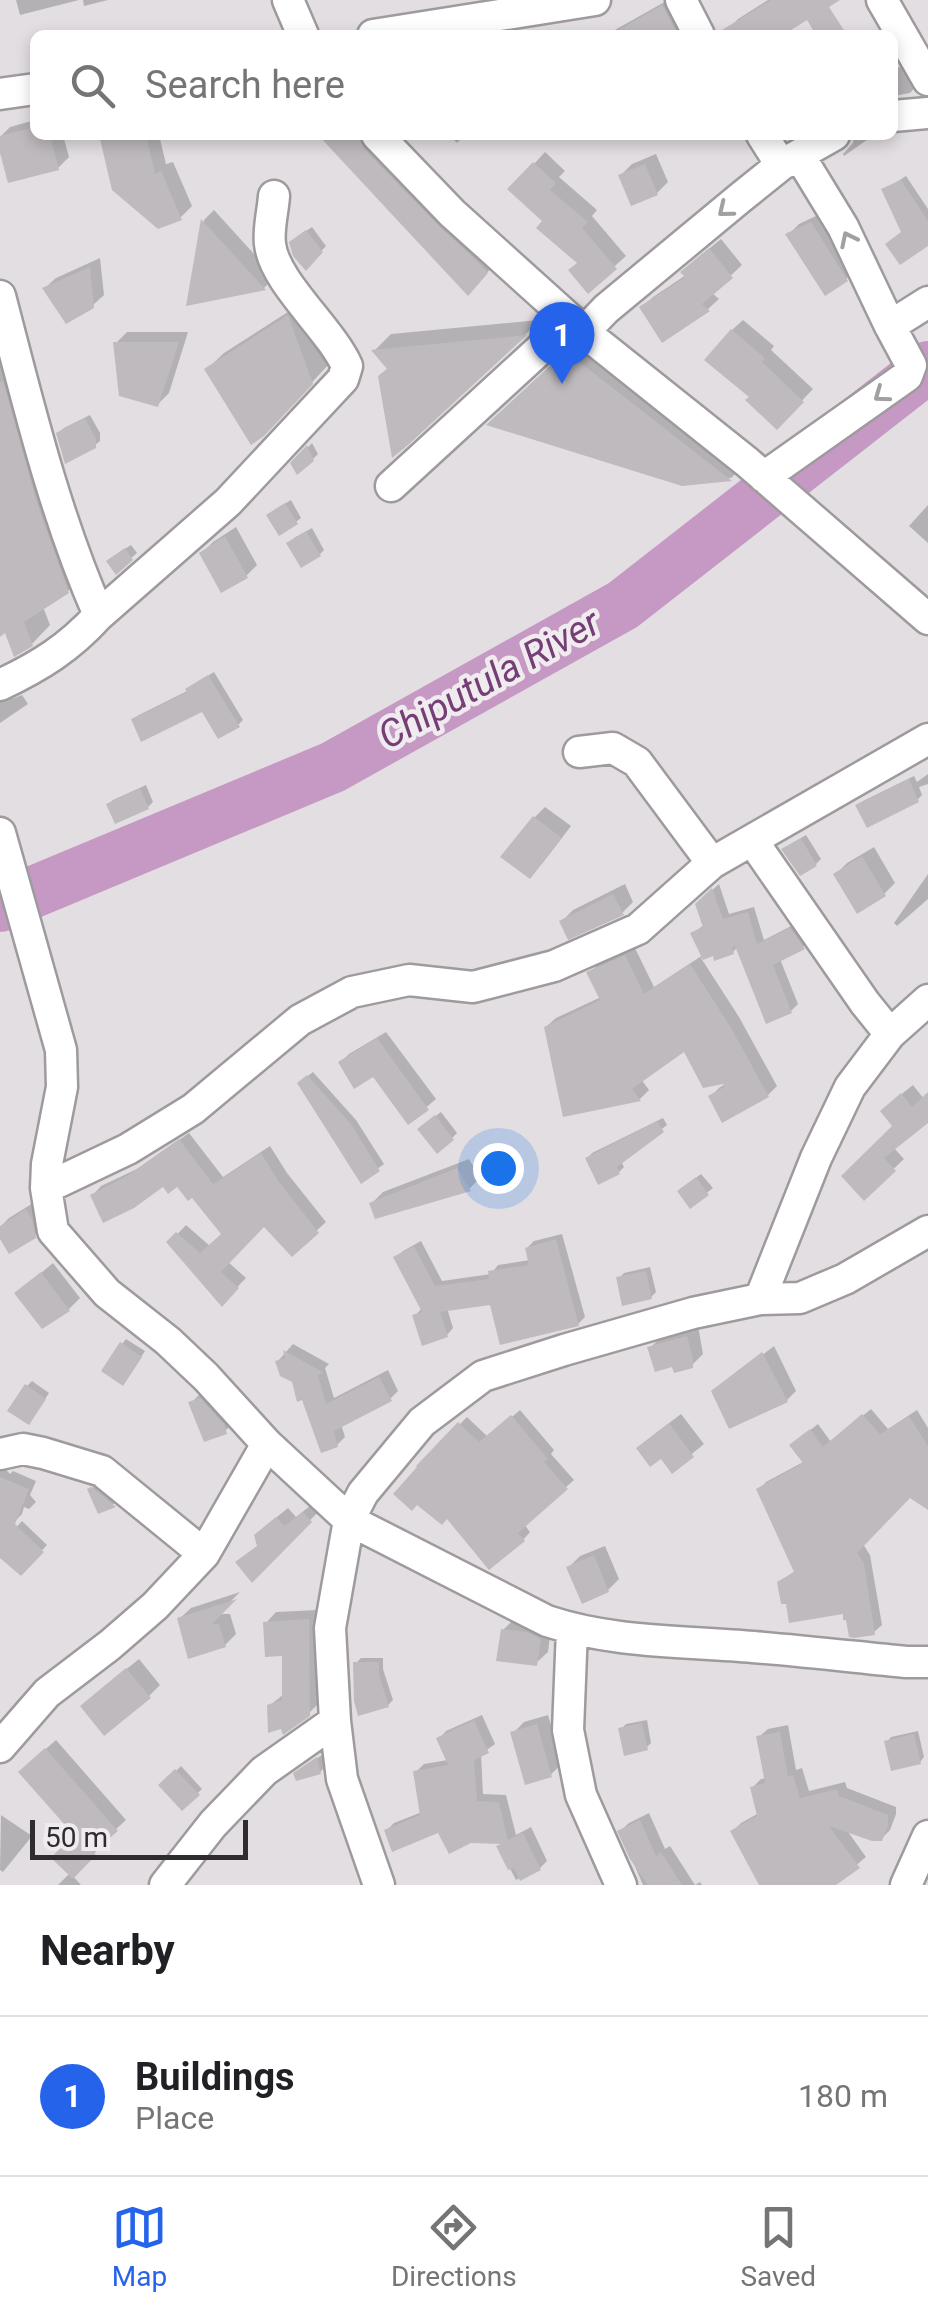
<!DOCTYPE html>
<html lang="en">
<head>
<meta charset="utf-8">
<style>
	body { margin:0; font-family:Roboto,sans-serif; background:#f6f6f6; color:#202124 }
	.scale { position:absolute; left:30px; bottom:25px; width:218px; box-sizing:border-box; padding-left:10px; border:5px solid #2e2c2e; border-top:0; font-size:28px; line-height:35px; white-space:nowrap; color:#2e2c2e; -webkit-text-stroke:8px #efebef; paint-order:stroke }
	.you { position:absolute; left:498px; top:1168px; width:35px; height:35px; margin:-25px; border:8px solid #fff; border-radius:50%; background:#1a73e8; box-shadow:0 0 0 15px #1a73e833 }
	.badge { display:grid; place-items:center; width:65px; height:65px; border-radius:50%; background:#2563eb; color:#fff; font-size:32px; font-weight:700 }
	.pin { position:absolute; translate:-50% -82px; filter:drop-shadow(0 2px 5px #0008) }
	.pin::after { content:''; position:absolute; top:52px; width:35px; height:30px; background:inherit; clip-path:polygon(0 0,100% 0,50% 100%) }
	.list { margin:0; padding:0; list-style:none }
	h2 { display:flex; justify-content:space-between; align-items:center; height:130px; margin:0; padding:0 40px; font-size:42px }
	h2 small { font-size:32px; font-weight:400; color:#757577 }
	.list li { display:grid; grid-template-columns:65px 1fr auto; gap:30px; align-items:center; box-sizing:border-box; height:160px; padding:0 40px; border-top:2px solid #e0e0e0 }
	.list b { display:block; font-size:38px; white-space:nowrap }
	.list p { margin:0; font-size:32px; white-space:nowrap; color:#757577 }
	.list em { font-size:32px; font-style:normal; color:#757577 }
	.icon { flex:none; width:55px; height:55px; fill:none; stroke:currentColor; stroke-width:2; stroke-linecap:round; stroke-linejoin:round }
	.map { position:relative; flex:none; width:928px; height:1885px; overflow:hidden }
	.search { position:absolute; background:#fff; box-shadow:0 5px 15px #0003; left:30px; right:30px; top:30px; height:110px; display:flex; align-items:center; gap:25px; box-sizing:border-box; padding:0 35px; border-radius:15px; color:#757577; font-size:38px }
	.sheet { height:290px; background:#fff }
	nav { display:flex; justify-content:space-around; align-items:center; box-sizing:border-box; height:140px; border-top:2px solid #e0e0e0; background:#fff; font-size:28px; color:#757577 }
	nav a { display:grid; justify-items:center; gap:5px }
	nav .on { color:#2563eb }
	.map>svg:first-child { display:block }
</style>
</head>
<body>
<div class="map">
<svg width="928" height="1885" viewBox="0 0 928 1885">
	<rect width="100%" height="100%" fill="#e2dee1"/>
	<path fill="#0003" d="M 16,0 L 79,0 L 20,15 Z
		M 83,0 L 108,0 L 84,6 Z
		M 668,0 L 686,24 L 675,35 L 606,35 Z
		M 768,0 L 835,0 L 778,35 L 730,35 L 727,30 L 738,19 Z
		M 911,64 L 918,84 L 910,93 L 893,96 L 893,69 Z
		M 35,120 L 35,135 L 63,135 L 69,157 L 58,168 L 0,142 L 0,137 L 10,127 Z
		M 102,135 L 159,135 L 166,164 L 173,162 L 192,206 L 181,217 Z
		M 321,135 L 383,135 L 503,255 L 484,276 Z
		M 449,135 L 464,135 L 457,143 Z
		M 855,135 L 874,135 L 844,156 L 843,154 L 853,143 Z
		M 545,152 L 565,171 L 559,177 L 597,210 L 592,216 L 626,256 L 588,290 L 580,262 L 546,220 L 511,189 Z
		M 656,154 L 668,182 L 657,193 L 621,175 L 632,164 Z
		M 906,176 L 928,209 L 928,243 L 904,232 L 884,190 Z
		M 214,210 L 275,277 L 264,288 L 189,303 L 204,220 Z
		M 822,213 L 857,268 L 846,279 L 788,235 L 799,224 Z
		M 312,227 L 326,246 L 306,267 L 297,237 Z
		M 721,239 L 742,265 L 712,293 L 719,299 L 708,309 L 662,339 L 642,308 L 653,297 L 686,275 L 694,261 Z
		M 100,258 L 104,295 L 92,306 L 45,288 L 56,278 Z
		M 305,301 L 328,365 L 281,416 L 207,369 L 224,353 Z
		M 0,305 L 86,572 L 68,591 L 43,607 L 50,625 L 32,644 L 0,615 Z
		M 539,320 L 526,334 L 394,453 L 390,368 L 375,350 L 391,334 Z
		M 743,320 L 774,346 L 771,350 L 813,389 L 777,427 L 732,330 Z
		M 127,332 L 188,332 L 169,393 L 158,404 L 116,343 Z
		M 578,342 L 752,458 L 731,478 L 682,484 L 510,403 Z
		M 90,415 L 100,433 L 100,441 L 94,446 L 58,433 L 64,428 Z
		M 312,443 L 318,454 L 313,459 L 293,463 Z
		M 291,500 L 301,518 L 296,522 L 274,510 Z
		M 928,505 L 928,543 L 909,526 Z
		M 236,527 L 257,565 L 246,576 L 202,553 L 213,542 Z
		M 312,528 L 324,550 L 320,554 L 294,538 Z
		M 131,545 L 137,553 L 116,571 L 114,556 Z
		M 214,672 L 243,720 L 238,725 L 203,708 L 134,720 L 139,715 L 189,690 L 193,685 Z
		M 22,695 L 28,704 L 0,723 L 0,700 L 14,698 Z
		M 928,774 L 928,784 L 919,787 L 922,795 L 917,800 L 858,806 L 863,801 L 914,776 L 917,782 Z
		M 146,785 L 153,802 L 148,807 L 109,805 L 113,800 Z
		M 545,807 L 571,826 L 541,865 L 534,818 Z
		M 806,835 L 821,859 L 816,864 L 789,845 Z
		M 874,847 L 895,883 L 884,894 L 836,874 L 847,863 Z
		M 928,874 L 928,899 L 897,926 L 894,923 Z
		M 625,884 L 633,902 L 622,913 L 562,921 L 573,910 Z
		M 719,884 L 729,914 L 754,907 L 764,940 L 797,923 L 810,941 L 803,947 L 780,959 L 798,1004 L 791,1011 L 738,946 L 733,952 L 714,952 L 701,958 L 739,1017 L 777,1086 L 768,1095 L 711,1096 L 720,1087 L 731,1082 L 685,1048 L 641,1079 L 649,1090 L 640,1099 L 565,1114 L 546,1027 L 556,1018 L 601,997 L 589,973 L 599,964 L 635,948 L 654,987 L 703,955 L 693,933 L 704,925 L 697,904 Z
		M 386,1032 L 436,1099 L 409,1122 L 373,1074 L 341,1062 L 349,1054 Z
		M 313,1072 L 356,1120 L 384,1164 L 362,1180 L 305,1078 Z
		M 913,1085 L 924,1099 L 928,1095 L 928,1119 L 893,1147 L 904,1159 L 864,1197 L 895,1126 L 893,1101 Z
		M 441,1112 L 457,1133 L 452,1138 L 425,1124 Z
		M 663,1118 L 667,1125 L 621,1161 L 624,1167 L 619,1172 L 588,1158 L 592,1153 Z
		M 189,1133 L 223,1177 L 270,1146 L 287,1173 L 326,1222 L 292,1253 L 264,1224 L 228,1262 L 246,1278 L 222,1303 L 170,1242 L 186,1225 L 210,1246 L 224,1233 L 192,1195 L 177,1184 L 164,1184 L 93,1195 L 101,1186 L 139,1168 Z
		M 469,1159 L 480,1178 L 469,1189 L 372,1203 L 383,1192 Z
		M 701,1174 L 713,1188 L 691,1205 L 685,1186 Z
		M 38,1200 L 46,1224 L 34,1236 L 0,1234 L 0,1227 L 9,1218 Z
		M 562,1234 L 585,1317 L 578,1324 L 492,1302 L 447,1308 L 453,1328 L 447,1335 L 415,1316 L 422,1308 L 396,1258 L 403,1251 L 421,1241 L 442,1281 L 491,1274 L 498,1265 L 530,1260 L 527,1248 L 534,1241 Z
		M 53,1263 L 80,1298 L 69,1309 L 43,1325 L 29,1283 Z
		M 650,1267 L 656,1292 L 651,1297 L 619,1278 L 624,1273 Z
		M 698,1326 L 703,1354 L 692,1365 L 673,1364 L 650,1348 L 661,1337 Z
		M 126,1339 L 145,1351 L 127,1378 L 122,1344 Z
		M 293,1344 L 329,1364 L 325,1368 L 334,1398 L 388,1370 L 398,1391 L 390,1399 L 341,1424 L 345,1437 L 337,1445 L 294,1380 L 278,1361 Z
		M 774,1346 L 796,1391 L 787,1400 L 721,1387 Z
		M 32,1381 L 49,1393 L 33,1417 L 27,1386 Z
		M 202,1392 L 236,1420 L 225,1431 L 191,1403 Z
		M 871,1409 L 888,1429 L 917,1410 L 928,1428 L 928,1507 L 910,1495 L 863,1544 L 870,1555 L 882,1625 L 874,1632 L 845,1611 L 780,1583 L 796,1570 L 759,1490 L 766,1482 L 805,1461 L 800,1438 L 818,1424 L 831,1442 Z
		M 520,1410 L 554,1450 L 551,1454 L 574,1480 L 524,1524 L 530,1532 L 523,1540 L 419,1466 L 467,1417 L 488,1437 Z
		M 681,1414 L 704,1444 L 672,1470 L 651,1437 Z
		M 0,1463 L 10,1474 L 13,1471 L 36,1481 L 30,1495 L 36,1502 L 29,1509 L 24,1507 L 22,1514 L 13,1523 L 0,1517 Z
		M 99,1484 L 119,1501 L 99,1511 L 90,1489 Z
		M 315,1502 L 321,1509 L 252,1580 L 259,1544 L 268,1524 L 288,1508 L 296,1517 Z
		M 22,1521 L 47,1545 L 21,1573 L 0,1553 L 0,1545 Z
		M 605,1546 L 619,1579 L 608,1590 L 569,1567 L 580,1556 Z
		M 240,1592 L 218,1614 L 230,1614 L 236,1634 L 225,1645 L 179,1619 L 191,1608 Z
		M 318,1610 L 319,1703 L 308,1714 L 269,1706 L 284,1694 L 284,1653 L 266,1623 L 276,1612 Z
		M 514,1619 L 551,1628 L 548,1652 L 536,1663 L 503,1630 Z
		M 361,1658 L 383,1658 L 383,1669 L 393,1700 L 388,1705 L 356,1663 Z
		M 139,1659 L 160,1685 L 149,1696 L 94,1695 Z
		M 482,1715 L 495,1744 L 481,1754 L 483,1794 L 506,1795 L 516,1835 L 531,1827 L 547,1861 L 540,1868 L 516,1880 L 499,1847 L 504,1842 L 439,1829 L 386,1831 L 394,1823 L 422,1812 L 416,1772 L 424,1764 L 448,1760 L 439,1739 L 446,1731 Z
		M 548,1715 L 562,1764 L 550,1775 L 513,1733 L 524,1722 Z
		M 647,1720 L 651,1743 L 646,1748 L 621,1729 L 626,1724 Z
		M 788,1725 L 796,1770 L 802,1768 L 809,1791 L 845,1782 L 847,1788 L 896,1807 L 896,1814 L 890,1830 L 881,1839 L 846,1829 L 866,1857 L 832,1885 L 763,1885 L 733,1831 L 741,1823 L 759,1813 L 752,1788 L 761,1779 L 766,1778 L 759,1737 L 768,1729 Z
		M 918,1731 L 924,1757 L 920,1762 L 887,1742 L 891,1737 Z
		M 56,1740 L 126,1820 L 102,1842 L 104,1843 L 73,1876 L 81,1885 L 58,1885 L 70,1873 L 77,1834 L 31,1762 Z
		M 322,1755 L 325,1767 L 320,1772 L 301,1769 Z
		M 181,1766 L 202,1789 L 182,1808 L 162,1785 Z
		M 649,1813 L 665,1849 L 670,1846 L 695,1885 L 700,1882 L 702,1885 L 643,1885 L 620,1831 L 629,1823 Z
		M 1,1815 L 32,1836 L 3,1872 L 0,1870 Z"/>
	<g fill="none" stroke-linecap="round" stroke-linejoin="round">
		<path stroke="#c699c4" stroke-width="52" d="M 0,906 L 333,767 L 623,605 L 928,367"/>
	</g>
	<path fill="#bebabe" d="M 771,0 L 840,0 L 829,7 L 847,35 L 816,35 L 807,20 L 783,35 L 718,35 L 717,33 Z
		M 662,5 L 678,35 L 610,35 Z
		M 35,127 L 35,135 L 50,135 L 59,170 L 8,183 L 0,153 L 0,136 Z
		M 99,135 L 146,135 L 155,174 L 161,171 L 182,220 L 158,229 L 112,190 Z
		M 318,135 L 359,135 L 363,148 L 439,226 L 479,263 L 488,273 L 468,296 Z
		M 533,162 L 556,183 L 550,190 L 588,222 L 582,228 L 617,269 L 588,294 L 568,270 L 577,263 L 536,228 L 542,221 L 507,189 Z
		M 645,164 L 658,195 L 631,206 L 618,175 Z
		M 901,180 L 928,221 L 928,246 L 900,265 L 885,244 L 901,232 L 881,189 Z
		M 201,219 L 266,290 L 186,306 Z
		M 811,222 L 848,281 L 825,296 L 785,234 Z
		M 306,230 L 323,252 L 306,271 L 293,256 L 289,242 Z
		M 709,248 L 733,278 L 702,304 L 710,311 L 662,343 L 639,307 L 665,290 L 667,292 L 666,290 L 685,277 L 680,272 Z
		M 90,267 L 94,308 L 66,324 L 42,288 Z
		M 288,315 L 313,384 L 264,436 L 251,445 L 204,369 Z
		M 731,329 L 765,358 L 762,362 L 804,402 L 777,430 L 745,400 L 749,397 L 704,360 Z
		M 527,335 L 408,445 L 392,458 L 378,376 L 387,369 L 371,350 Z
		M 113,342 L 179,342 L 158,407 L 119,396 Z
		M 568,353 L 732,481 L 682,486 L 486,425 L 553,363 Z
		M 3,381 L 37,503 L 69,593 L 24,622 L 33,646 L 14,657 L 5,633 L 0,637 L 0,382 Z
		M 85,418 L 96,439 L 96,448 L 65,464 L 56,433 Z
		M 307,445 L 314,461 L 297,475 L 290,463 Z
		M 285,503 L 298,524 L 279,536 L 266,515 Z
		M 306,531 L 321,556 L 301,568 L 286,543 Z
		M 225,536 L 248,578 L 221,593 L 199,553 Z
		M 125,548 L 133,560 L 116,575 L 106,561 Z
		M 208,675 L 240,727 L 218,739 L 202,712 L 141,742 L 131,719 L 187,692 L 185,689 Z
		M 909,779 L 919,802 L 867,828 L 855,805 Z
		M 140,788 L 149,809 L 115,824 L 106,804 Z
		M 533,816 L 562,838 L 530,879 L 500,857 Z
		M 801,838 L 817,866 L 800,876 L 781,849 Z
		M 862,856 L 886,896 L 857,914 L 833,874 Z
		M 712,888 L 723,919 L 748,912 L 757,944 L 790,928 L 805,949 L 773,965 L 792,1013 L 766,1024 L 735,946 L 732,947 L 734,954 L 714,961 L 713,956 L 703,960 L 690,933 L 703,927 L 695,904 Z
		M 613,894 L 624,915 L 568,940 L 559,921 Z
		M 625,955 L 644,994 L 690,964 L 730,1026 L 769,1097 L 722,1123 L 708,1096 L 724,1087 L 723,1084 L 703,1088 L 684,1052 L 632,1089 L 641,1101 L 563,1117 L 544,1027 L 600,1000 L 586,972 Z
		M 377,1038 L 429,1110 L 408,1125 L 373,1077 L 354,1089 L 338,1062 Z
		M 307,1075 L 351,1124 L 380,1171 L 361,1184 L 297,1083 Z
		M 928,1092 L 928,1123 L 884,1158 L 896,1171 L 864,1201 L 841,1176 L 892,1126 L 880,1111 L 901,1093 L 912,1107 Z
		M 435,1115 L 454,1140 L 437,1154 L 417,1129 Z
		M 657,1121 L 664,1132 L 617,1167 L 620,1174 L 598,1185 L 585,1158 Z
		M 179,1139 L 213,1184 L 261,1153 L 279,1182 L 319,1233 L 292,1257 L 264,1227 L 221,1272 L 239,1288 L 222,1307 L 166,1242 L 176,1232 L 200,1253 L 221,1234 L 192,1198 L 188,1201 L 177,1187 L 168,1194 L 163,1187 L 134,1208 L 103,1223 L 90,1195 L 127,1176 Z
		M 457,1168 L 471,1191 L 375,1219 L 369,1203 Z
		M 696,1177 L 709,1195 L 690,1209 L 677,1191 Z
		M 26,1209 L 32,1219 L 36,1238 L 9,1254 L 0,1239 L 0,1226 Z
		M 556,1239 L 579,1326 L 500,1345 L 490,1305 L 440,1312 L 448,1337 L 422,1346 L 412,1315 L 422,1312 L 393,1257 L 414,1246 L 435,1286 L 489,1279 L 488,1271 L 529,1265 L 525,1248 Z
		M 646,1271 L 652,1299 L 622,1306 L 616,1277 Z
		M 41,1272 L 70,1311 L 42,1329 L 14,1293 Z
		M 687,1336 L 693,1358 L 693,1368 L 674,1373 L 672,1367 L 655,1372 L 647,1347 Z
		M 120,1342 L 142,1357 L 123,1386 L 101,1371 Z
		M 283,1350 L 324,1373 L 318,1375 L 326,1404 L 379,1377 L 392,1401 L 334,1431 L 338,1447 L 321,1453 L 302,1400 L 297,1402 L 292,1382 L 280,1376 L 275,1361 L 285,1358 Z
		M 762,1352 L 788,1402 L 729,1429 L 711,1391 Z
		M 25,1384 L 46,1399 L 29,1425 L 7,1411 Z
		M 200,1398 L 224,1424 L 227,1434 L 204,1442 L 188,1402 Z
		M 862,1414 L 880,1434 L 909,1416 L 928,1446 L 928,1510 L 910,1498 L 857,1553 L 864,1563 L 875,1635 L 854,1638 L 849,1637 L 846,1620 L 843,1620 L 843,1614 L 789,1623 L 786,1604 L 781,1604 L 777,1582 L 794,1572 L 756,1489 L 803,1463 L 789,1445 L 810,1429 L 823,1447 Z
		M 511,1415 L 548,1459 L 544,1462 L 568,1489 L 518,1533 L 525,1541 L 489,1570 L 447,1519 L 442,1525 L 417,1505 L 412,1511 L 393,1494 L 417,1467 L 416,1466 L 458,1422 L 479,1442 Z
		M 669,1423 L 694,1457 L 672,1474 L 661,1459 L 650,1467 L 636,1448 Z
		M 0,1477 L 29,1489 L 15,1524 L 44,1552 L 21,1576 L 0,1558 Z
		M 91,1487 L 93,1488 L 116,1507 L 98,1514 L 87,1489 Z
		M 303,1512 L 312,1522 L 252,1583 L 235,1562 L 257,1546 L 254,1535 L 276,1517 L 284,1526 Z
		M 594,1555 L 609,1592 L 582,1604 L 566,1567 Z
		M 237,1599 L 212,1624 L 219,1624 L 226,1647 L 188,1659 L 177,1618 Z
		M 309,1619 L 310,1716 L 283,1735 L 281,1729 L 268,1733 L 267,1705 L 282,1700 L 282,1656 L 265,1657 L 263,1622 Z
		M 501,1629 L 527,1632 L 541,1639 L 537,1666 L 496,1661 Z
		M 353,1662 L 379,1662 L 379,1675 L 389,1707 L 358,1716 L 354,1701 Z
		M 126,1668 L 151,1698 L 104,1736 L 80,1706 Z
		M 474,1720 L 489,1753 L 474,1760 L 477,1801 L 499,1802 L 508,1840 L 523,1833 L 541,1870 L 520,1881 L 514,1868 L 508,1870 L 496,1846 L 501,1844 L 471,1843 L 449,1854 L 438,1833 L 392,1852 L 384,1830 L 420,1815 L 413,1771 L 448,1765 L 436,1738 Z
		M 642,1723 L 648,1750 L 624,1756 L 618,1728 Z
		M 537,1724 L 552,1777 L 525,1785 L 510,1732 Z
		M 780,1732 L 788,1777 L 793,1775 L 800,1798 L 837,1789 L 839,1796 L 888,1815 L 888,1825 L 882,1841 L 872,1841 L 829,1826 L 860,1868 L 836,1885 L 759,1885 L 730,1831 L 757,1816 L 750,1787 L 765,1783 L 756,1736 Z
		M 914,1734 L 921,1764 L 891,1771 L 884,1741 Z
		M 45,1748 L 118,1831 L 93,1852 L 96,1855 L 73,1879 L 51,1858 L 73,1834 L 18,1772 Z
		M 317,1757 L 321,1774 L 296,1781 L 293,1773 Z
		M 175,1769 L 200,1795 L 182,1811 L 158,1785 Z
		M 640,1820 L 656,1856 L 661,1852 L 682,1885 L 648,1885 L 630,1859 L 617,1831 Z"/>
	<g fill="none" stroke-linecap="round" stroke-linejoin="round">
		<g stroke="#9e9a9e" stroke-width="35">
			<path id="minor" d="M 288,0 L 303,35
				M 681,0 L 699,35
				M 882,0 L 928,80
				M 373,35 L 595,0
				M 0,94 L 35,89
				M 893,116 L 928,113
				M 377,135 L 452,213 L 584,332 L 747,462 L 928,619
				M 762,135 L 781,165
				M 799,155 L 843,227 L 890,326
				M 0,296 C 28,403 54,513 99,615 C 69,648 40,666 0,685
				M 584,332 L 606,309 L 740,198 L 781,165 L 834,135
				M 764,477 L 907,376 L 911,365 L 890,326 L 928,302
				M 391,486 L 571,321
				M 99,615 L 228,502 L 343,379 L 347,366 C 330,328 274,282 270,244 C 268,229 273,211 274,196
				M 579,752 L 613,748 L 637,762 L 712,863
				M 0,833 L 61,1050 L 62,1087 L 47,1164 L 46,1188 L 53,1231 L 107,1293 L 168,1341 L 206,1377 L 267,1444
				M 752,840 L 865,1003 L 890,1034
				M 46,1188 L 128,1149 L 193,1109 L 300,1020 L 352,992 L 409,980 L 473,987 L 554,966 L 638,929 L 712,863 L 928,739
				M 760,1299 L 800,1298 L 845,1279 L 928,1231
				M 0,1454 L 23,1449 L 43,1453 L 102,1471 L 204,1554
				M 572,1629 L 568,1730 L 581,1795 L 621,1885
				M 0,1747 L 47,1693 L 110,1645 L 155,1606 L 204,1554 L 267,1444 L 349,1520 L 547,1621 C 613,1643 684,1641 753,1647 C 804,1651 855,1657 906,1662 L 928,1662
				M 165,1885 L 213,1824 L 264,1771 L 335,1721
				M 379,1885 L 342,1779 L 335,1721 L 330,1628 L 349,1520 L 363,1493 L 422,1422 L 483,1376 L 564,1350 L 693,1313 L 760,1299 L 816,1158 L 850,1087 L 890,1034 L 928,1000
				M 906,1885 L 928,1836"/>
		</g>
		<use href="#minor" stroke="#fff" stroke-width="30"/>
	</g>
	<defs><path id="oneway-chevron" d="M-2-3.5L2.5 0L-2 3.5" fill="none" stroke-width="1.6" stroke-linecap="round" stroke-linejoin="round" transform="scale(2.5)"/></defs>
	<g stroke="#a1a0a1">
		<use href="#oneway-chevron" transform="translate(725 210) rotate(141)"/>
		<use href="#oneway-chevron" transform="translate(848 239) rotate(-116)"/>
		<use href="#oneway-chevron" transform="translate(881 395) rotate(144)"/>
	</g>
	<g text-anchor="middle" stroke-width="9" stroke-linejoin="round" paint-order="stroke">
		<g font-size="38" font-style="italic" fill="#753e75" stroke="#efebef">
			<text transform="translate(489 679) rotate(-29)" y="13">Chiputula River</text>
		</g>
	</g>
</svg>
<div class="scale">50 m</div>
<div class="you"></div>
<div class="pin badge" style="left:562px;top:384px">1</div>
<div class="search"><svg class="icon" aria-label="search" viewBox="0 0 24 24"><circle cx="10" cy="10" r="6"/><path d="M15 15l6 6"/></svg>Search here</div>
</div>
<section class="sheet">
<h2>Nearby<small></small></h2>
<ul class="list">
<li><span class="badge">1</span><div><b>Buildings</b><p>Place</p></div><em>180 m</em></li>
</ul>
</section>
<nav>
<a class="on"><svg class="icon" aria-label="map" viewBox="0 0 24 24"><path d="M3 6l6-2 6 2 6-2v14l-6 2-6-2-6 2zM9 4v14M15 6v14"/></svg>Map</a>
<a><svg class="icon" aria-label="directions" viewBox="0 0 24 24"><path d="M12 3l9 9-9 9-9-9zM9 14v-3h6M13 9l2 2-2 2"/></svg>Directions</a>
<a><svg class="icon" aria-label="saved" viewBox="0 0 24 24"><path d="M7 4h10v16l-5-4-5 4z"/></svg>Saved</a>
</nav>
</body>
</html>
